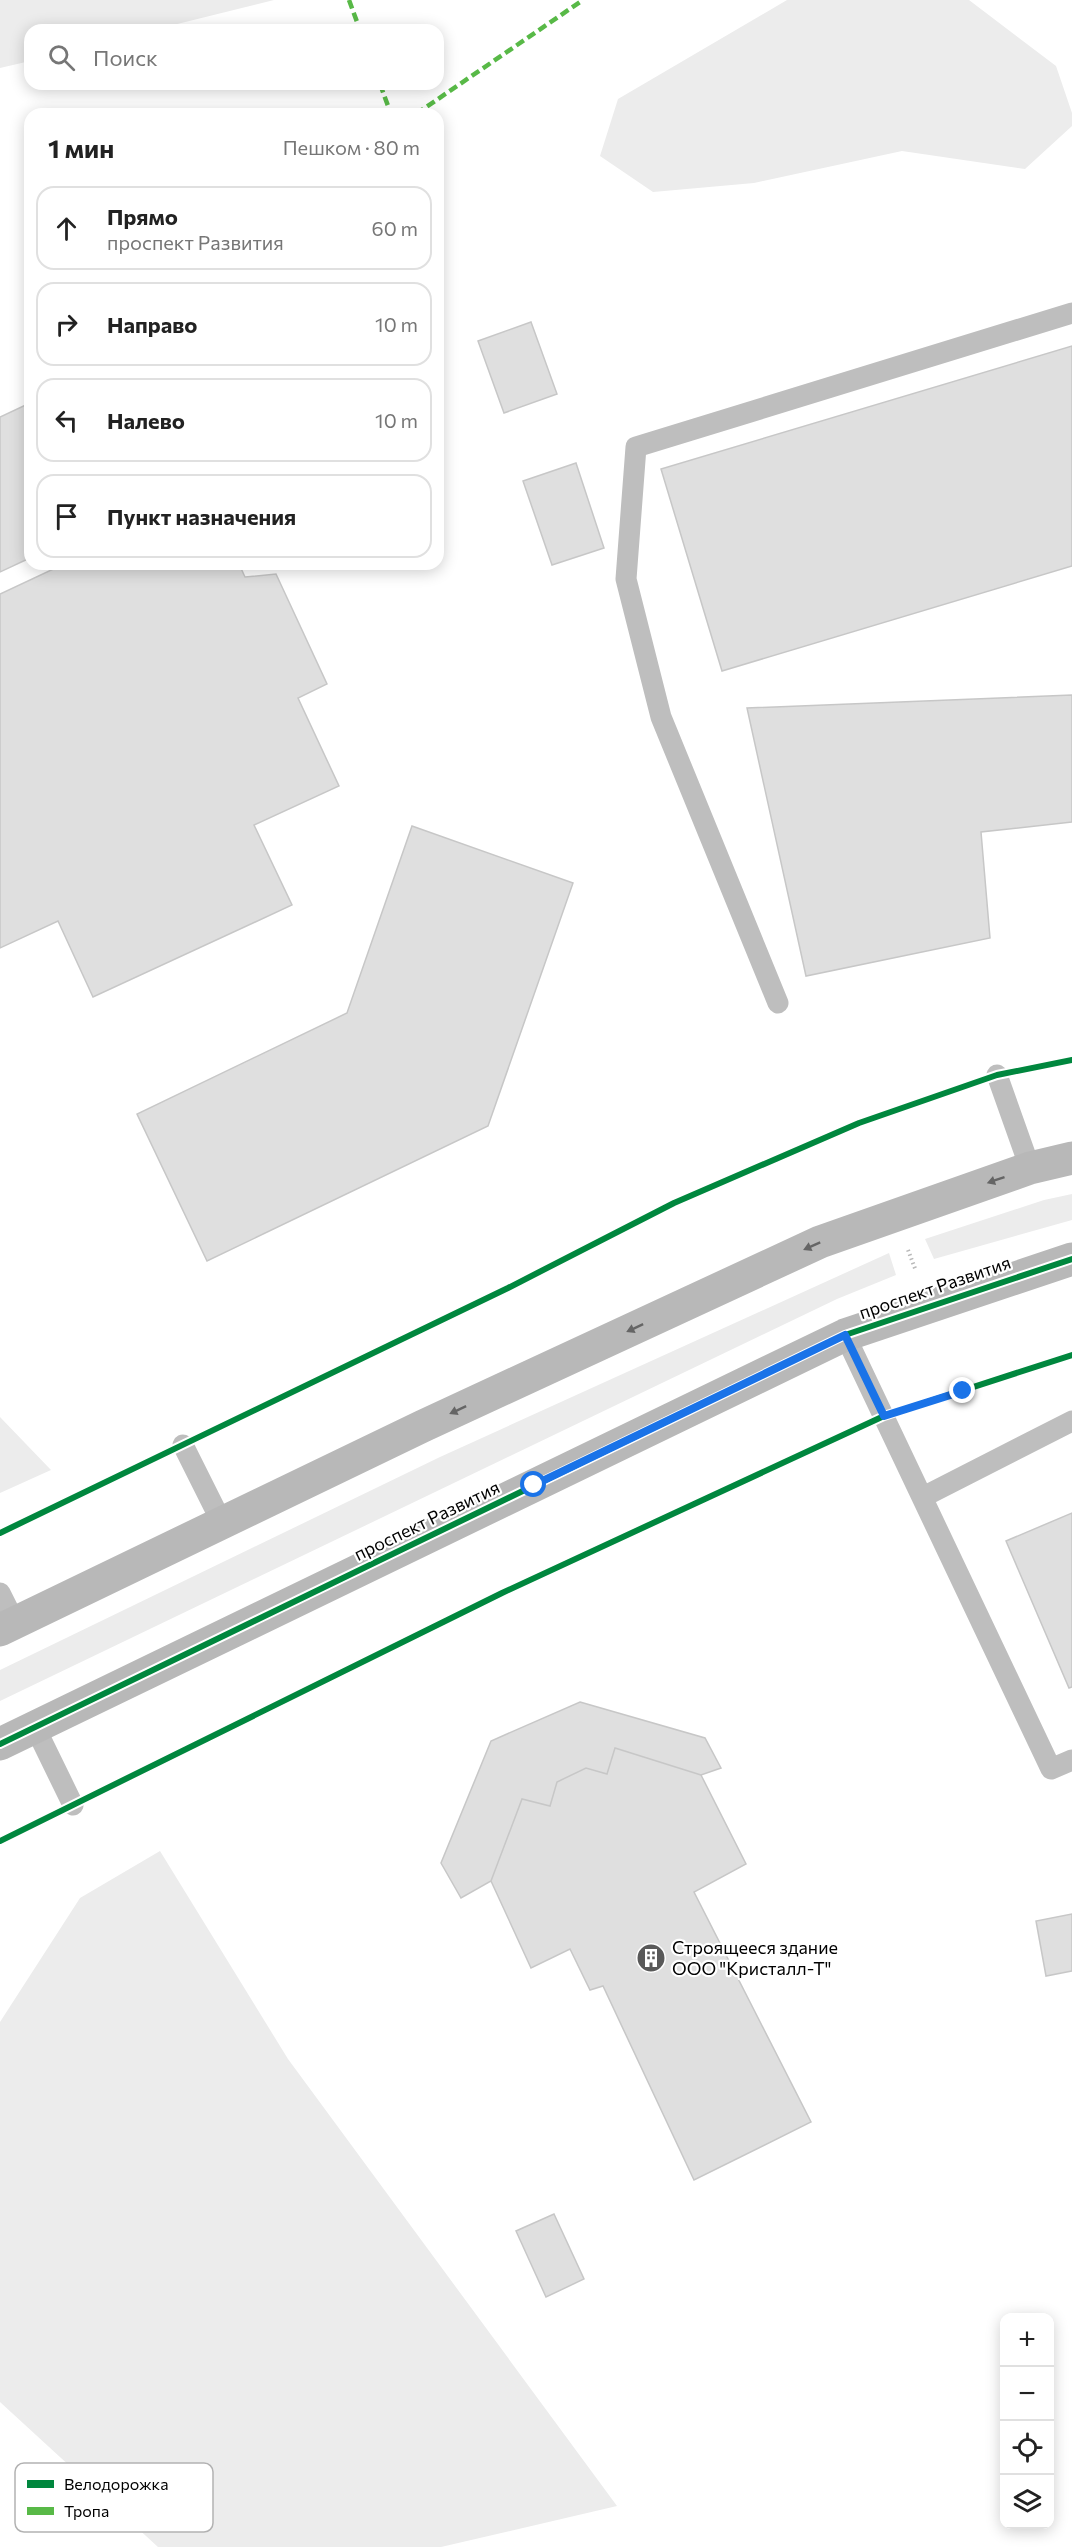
<!DOCTYPE html>
<html lang="ru">
<head>
<meta charset="utf-8">
<style>
	body { margin:0; font-family:Commissioner,sans-serif; background:#f2f2f2; color:#222 }
	.controls { position:absolute; right:18px; bottom:18px; display:grid; overflow:hidden; border-radius:12px; box-shadow:0 3px 15px #0003 }
	.controls button { width:54px; height:54px; display:grid; place-items:center; padding:0; border:0; border-bottom:2px solid #e0e0e0; background:#fff; color:#222; font:30px sans-serif }
	.stop { position:absolute; width:18px; height:18px; margin:-14px; border:4px solid #1a73e8; border-radius:50%; background:#fff }
	.stop.end { background:#1a73e8; border-color:#fff; box-shadow:0 2px 6px #0008 }
	.list { margin:0; padding:0; list-style:none }
	h2 { display:flex; justify-content:space-between; align-items:center; height:78px; margin:0; padding:0 24px; font-size:26px }
	h2 small { font-size:20px; font-weight:400; color:#767676 }
	.list li { display:grid; grid-template-columns:39px 1fr auto; gap:18px; align-items:center; box-sizing:border-box; height:84px; margin:0 12px 12px; padding:0 12px; border:2px solid #e0e0e0; border-radius:18px }
	.list b { display:block; font-size:22px; white-space:nowrap }
	.list p { margin:0; font-size:20px; white-space:nowrap; color:#767676 }
	.list em { font-size:20px; font-style:normal; color:#767676 }
	.icon { flex:none; width:33px; height:33px; fill:none; stroke:currentColor; stroke-width:2; stroke-linecap:round; stroke-linejoin:round }
	.map { position:relative; flex:none; width:1072px; height:2547px; overflow:hidden }
	.search { position:absolute; background:#fff; box-shadow:0 3px 15px #0003; left:24px; top:24px; width:420px; height:66px; display:flex; align-items:center; gap:15px; box-sizing:border-box; padding:0 21px; border-radius:18px; color:#767676; font-size:22px }
	.panel { position:absolute; background:#fff; box-shadow:0 3px 15px #0003; left:24px; top:108px; width:420px; height:462px; border-radius:18px }
	.map>svg:first-child { display:block }
</style>
</head>
<body>
<div class="map">
<svg width="1072" height="2547" viewBox="0 0 1072 2547">
	<rect width="100%" height="100%" fill="#fff"/>
	<path fill="#ececec" d="M 0,0 L 274,0 L 153,30 L 30,30 L 30,61 L 0,68 Z
		M 787,0 L 969,0 L 1056,66 L 1072,113 L 1072,126 L 1025,169 L 902,151 L 754,183 L 653,192 L 600,156 L 618,99 Z
		M 1072,1194 L 1072,1220 L 934,1259 L 925,1239 L 1044,1200 Z
		M 889,1253 L 896,1275 L 837,1299 L 0,1701 L 0,1670 L 440,1457 Z
		M 0,1417 L 51,1470 L 0,1493 Z
		M 160,1851 L 288,2059 L 617,2506 L 441,2547 L 158,2547 L 0,2402 L 0,2022 L 80,1898 Z"/>
	<path fill="#dfdfdf" stroke="#c7c7c7" stroke-width="1.5" d="M 531,322 L 557,394 L 504,413 L 478,341 Z
		M 1072,346 L 1072,566 L 722,671 L 661,469 Z
		M 30,403 L 30,558 L 0,572 L 0,417 Z
		M 576,463 L 604,548 L 552,565 L 523,481 Z
		M 64,564 L 239,564 L 245,577 L 276,574 L 327,684 L 298,698 L 339,786 L 254,825 L 292,905 L 93,997 L 58,921 L 0,948 L 0,594 Z
		M 1072,695 L 1072,822 L 981,832 L 990,938 L 806,976 L 747,708 Z
		M 412,826 L 573,883 L 488,1126 L 207,1261 L 137,1114 L 347,1013 Z
		M 1072,1513 L 1072,1687 L 1069,1688 L 1006,1541 Z
		M 580,1702 L 705,1738 L 721,1768 L 701,1775 L 615,1748 L 607,1774 L 586,1768 L 557,1782 L 550,1806 L 522,1799 L 491,1881 L 461,1898 L 441,1863 L 491,1741 Z
		M 615,1748 L 701,1775 L 746,1864 L 694,1892 L 811,2122 L 694,2180 L 603,1986 L 590,1990 L 570,1949 L 531,1968 L 491,1881 L 522,1799 L 550,1806 L 557,1782 L 586,1768 L 607,1774 Z
		M 1072,1914 L 1072,1971 L 1046,1976 L 1036,1921 Z
		M 554,2214 L 584,2279 L 546,2297 L 516,2231 Z"/>
	<g fill="none" stroke-linecap="round" stroke-linejoin="round">
		<path stroke="#b9b9b9" stroke-width="4" stroke-dasharray="1.5 3" stroke-linecap="butt" d="M 908,1250 L 916,1271"/>
		<path stroke="#bebebe" stroke-width="21" d="M 778,1003 L 661,717 L 626,579 L 636,447 L 1072,313
			M 997,1075 L 1030,1168
			M 845,1335 L 1051,1769 L 1072,1760
			M 183,1445 L 222,1523
			M 923,1497 L 1072,1421
			M 0,1593 L 15,1623
			M 35,1727 L 73,1805"/>
		<path stroke="#b8b8b8" stroke-width="33" d="M 0,1630 L 423,1426 L 820,1242 L 1030,1168 L 1072,1158
			M 0,1744 L 845,1335 L 1072,1259"/>
		<path stroke="#58b947" stroke-width="4.5" stroke-dasharray="9 4.5" stroke-linecap="butt" d="M 349,0 L 360,30
			M 380,84 L 391,114
			M 416,114 L 583,0"/>
		<g stroke="#fff" stroke-width="10">
			<path id="cycleway" d="M 0,1533 L 508,1288 L 674,1203 L 859,1123 L 997,1075 L 1072,1060
				M 0,1744 L 845,1335 L 1072,1259
				M 0,1841 L 502,1593 L 884,1416 L 1072,1355"/>
		</g>
		<use href="#cycleway" stroke="#00873e" stroke-width="6"/>
	</g>
	<defs><path id="oneway-solid" d="M-6-.8H1V-3.2L6.5 0L1 3.2V.8H-6Z" transform="scale(1.5)"/></defs>
	<g fill="#656565">
		<use href="#oneway-solid" transform="translate(996 1180) rotate(161)"/>
		<use href="#oneway-solid" transform="translate(812 1246) rotate(156)"/>
		<use href="#oneway-solid" transform="translate(635 1328) rotate(155)"/>
		<use href="#oneway-solid" transform="translate(458 1410) rotate(155)"/>
	</g>
	<g fill="none" stroke-linecap="round" stroke-linejoin="round">
		<path stroke="#1a73e8" stroke-width="8" d="M 534,1485 L 845,1335 L 884,1416 L 963,1391"/>
	</g>
	<defs>
		<g id="building-disc" transform="scale(1.5)"><circle r="9.5" fill="#595959" stroke="#fff"/><path d="M-4-6H4V6H1V3H-1V6H-4ZM-2.5-4.3h1.7v1.8h-1.7ZM.8-4.3h1.7v1.8H.8ZM-2.5-1h1.7V.8h-1.7ZM.8-1h1.7V.8H.8Z" fill="#fff"/></g>
	</defs>
	<g fill-rule="evenodd">
		<use href="#building-disc" x="651" y="1958"/>
	</g>
	<g text-anchor="middle" stroke-width="4.5" stroke-linejoin="round" paint-order="stroke">
		<g font-size="18" fill="#000" stroke="#fff">
			<text transform="translate(935 1288) rotate(-19)" y="6">проспект Развития</text>
			<text transform="translate(427 1521) rotate(-26)" y="6">проспект Развития</text>
		</g>
		<g font-size="18" fill="#000" stroke="#fff" text-anchor="start">
			<text x="672" y="1954">Строящееся здание<tspan x="672" dy="21">ООО "Кристалл-Т"</tspan></text>
		</g>
	</g>
	<rect x="15" y="2463" width="198" height="69" rx="9" fill="#fff" stroke="#b2b2b2" stroke-width="1.5"/>
	<rect x="27" y="2480" width="27" height="8" fill="#00873e"/>
	<rect x="27" y="2507" width="27" height="8" fill="#58b947"/>
	<g font-size="16" fill="#000">
		<text x="64" y="2490">Велодорожка</text>
		<text x="64" y="2517">Тропа</text>
	</g>
</svg>
<div class="controls">
<button>+</button>
<button>−</button>
<button><svg class="icon" aria-label="locate" viewBox="0 0 24 24"><circle cx="12" cy="12" r="6"/><path d="M12 2v4M12 18v4M2 12h4M18 12h4"/></svg></button>
<button><svg class="icon" aria-label="layers" viewBox="0 0 24 24"><path d="M12 4l9 5-9 5-9-5zM3 14l9 5 9-5"/></svg></button>
</div>
<div class="stop" style="left:534px;top:1485px"></div>
<div class="stop end" style="left:963px;top:1391px"></div>
<div class="search"><svg class="icon" aria-label="search" viewBox="0 0 24 24"><circle cx="10" cy="10" r="6"/><path d="M15 15l6 6"/></svg>Поиск</div>
<section class="panel">
<h2>1 мин<small>Пешком · 80 m</small></h2>
<ul class="list">
<li><svg class="icon" aria-label="ahead" viewBox="0 0 24 24"><path d="M12 20V5M6 11l6-6 6 6"/></svg><div><b>Прямо</b><p>проспект Развития</p></div><em>60 m</em></li>
<li><svg class="icon" aria-label="right" viewBox="0 0 24 24"><path d="M7 20v-9h11M14 6l5 5-5 5"/></svg><div><b>Направо</b></div><em>10 m</em></li>
<li><svg class="icon" aria-label="left" viewBox="0 0 24 24"><path d="M17 20v-9H6M10 6l-5 5 5 5"/></svg><div><b>Налево</b></div><em>10 m</em></li>
<li><svg class="icon" aria-label="arrive" viewBox="0 0 24 24"><path d="M6 21V4h12l-3 4 3 4H6"/></svg><div><b>Пункт назначения</b></div></li>
</ul>
</section>
</div>
</body>
</html>
